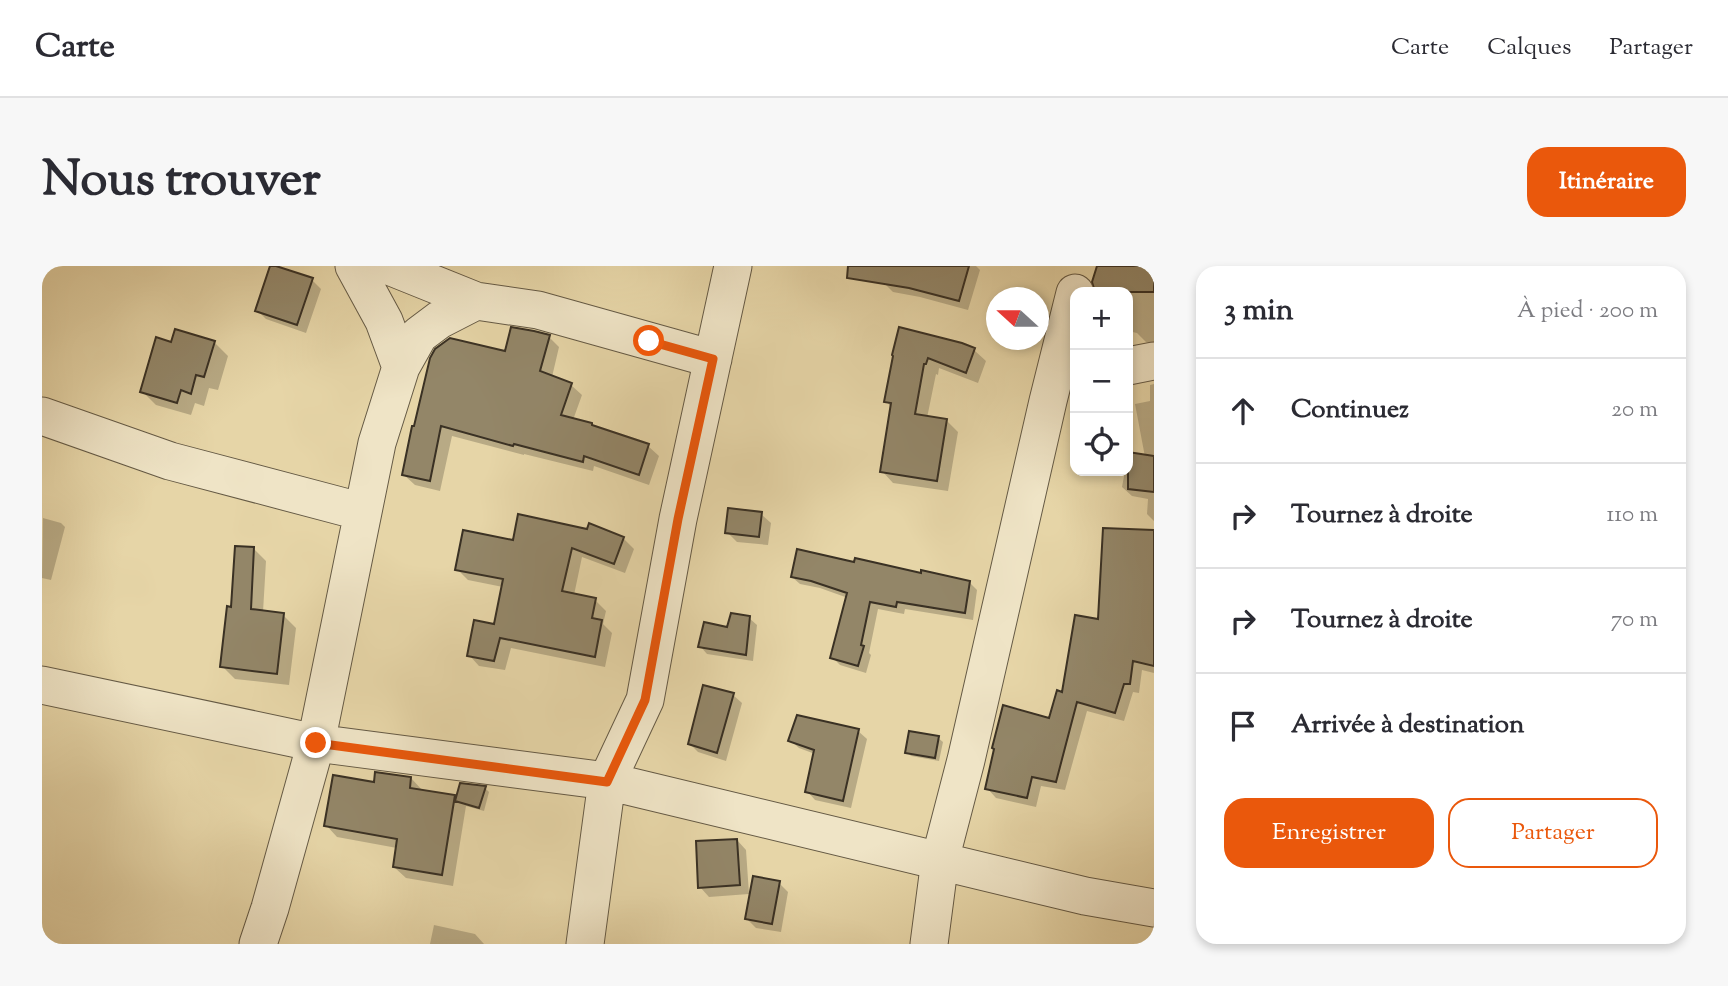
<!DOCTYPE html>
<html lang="fr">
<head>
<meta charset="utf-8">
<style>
	body { margin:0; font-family:"Sorts Mill Goudy",serif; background:#f7f7f7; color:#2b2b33 }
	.controls { position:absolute; right:21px; top:21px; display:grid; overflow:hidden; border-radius:14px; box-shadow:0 4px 10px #0003 }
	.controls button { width:63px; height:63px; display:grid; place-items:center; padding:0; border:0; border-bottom:2px solid #e1e1e2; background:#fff; color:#2b2b33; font:35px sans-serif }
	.compass { position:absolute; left:944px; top:21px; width:63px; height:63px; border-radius:50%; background:#fff; box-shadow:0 4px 10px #0003; rotate:291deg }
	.stop { position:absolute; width:21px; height:21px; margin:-16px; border:5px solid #ea580c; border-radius:50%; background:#fff }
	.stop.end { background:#ea580c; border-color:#fff; box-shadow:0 2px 7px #0008 }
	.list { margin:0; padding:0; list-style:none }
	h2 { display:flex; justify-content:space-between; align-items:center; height:91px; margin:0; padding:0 28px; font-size:30px }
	h2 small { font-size:23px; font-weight:400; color:#7c7c81 }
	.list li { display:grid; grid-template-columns:46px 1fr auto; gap:21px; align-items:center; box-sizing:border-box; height:105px; padding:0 28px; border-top:2px solid #e1e1e2 }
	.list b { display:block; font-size:26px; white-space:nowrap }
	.list em { font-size:23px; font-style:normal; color:#7c7c81 }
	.actions { display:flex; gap:14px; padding:21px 28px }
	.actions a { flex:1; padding:16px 0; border:2px solid #ea580c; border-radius:21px; text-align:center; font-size:24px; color:#ea580c }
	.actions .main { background:#ea580c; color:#fff }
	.icon { flex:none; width:38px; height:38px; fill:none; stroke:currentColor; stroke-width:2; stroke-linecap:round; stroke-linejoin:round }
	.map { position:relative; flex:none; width:1112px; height:678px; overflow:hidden; border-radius:21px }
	header { display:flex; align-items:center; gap:42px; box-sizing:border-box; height:98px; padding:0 35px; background:#fff; border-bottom:2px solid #e1e1e2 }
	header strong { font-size:33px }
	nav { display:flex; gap:38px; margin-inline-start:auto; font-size:24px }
	.intro { display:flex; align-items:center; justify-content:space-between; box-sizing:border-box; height:168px; padding:0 42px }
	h1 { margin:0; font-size:49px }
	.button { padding:18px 32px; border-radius:21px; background:#ea580c; color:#fff; font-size:24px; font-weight:700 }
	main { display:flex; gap:42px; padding:0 42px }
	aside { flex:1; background:#fff; border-radius:21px; box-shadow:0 4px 10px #0003 }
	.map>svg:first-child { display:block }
</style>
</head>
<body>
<header>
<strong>Carte</strong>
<nav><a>Carte</a><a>Calques</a><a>Partager</a></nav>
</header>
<div class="intro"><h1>Nous trouver</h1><a class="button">Itinéraire</a></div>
<main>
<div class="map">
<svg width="1112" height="678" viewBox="0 0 1112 678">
	<rect width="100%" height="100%" fill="#e6d5a7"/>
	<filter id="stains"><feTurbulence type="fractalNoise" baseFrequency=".00286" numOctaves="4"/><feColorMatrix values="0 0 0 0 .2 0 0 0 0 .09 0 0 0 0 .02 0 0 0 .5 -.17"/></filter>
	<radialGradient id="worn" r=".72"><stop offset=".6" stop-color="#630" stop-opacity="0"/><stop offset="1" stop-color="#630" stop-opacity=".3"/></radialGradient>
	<path fill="#0003" d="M 845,0 L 934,0 L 938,4 L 926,44 L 878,31 L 851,26 L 842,17 Z
		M 1058,0 L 1112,0 L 1112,77 L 1104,76 L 1095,67 L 1086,65 L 1086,26 L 1055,26 Z
		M 270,14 L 279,23 L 264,67 L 224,53 L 215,44 Z
		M 507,71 L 517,81 L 510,111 L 529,119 L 540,129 L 531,154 L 549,158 L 552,161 L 606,180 L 617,190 L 607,219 L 552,200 L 551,205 L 482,188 L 482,189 L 410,170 L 398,225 L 373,219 L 362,209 L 371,162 L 465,87 Z
		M 172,76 L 186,90 L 176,124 L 167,122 L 162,140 L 153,137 L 149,149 L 114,139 L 100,125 L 130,78 Z
		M 920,79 L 932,84 L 944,95 L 936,117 L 897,102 L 896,109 L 894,108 L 885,152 L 905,155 L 916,166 L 906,225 L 851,217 L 840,205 L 850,142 L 844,135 L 853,90 Z
		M 1112,118 L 1112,255 L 1105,248 L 1106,233 L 1090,230 L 1080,221 L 1083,205 L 1086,205 L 1086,188 L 1103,191 L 1093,138 L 1108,135 L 1108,119 Z
		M 719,248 L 729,257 L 726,279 L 695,276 L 685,266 Z
		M 1,252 L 19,257 L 23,261 L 9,314 L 0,312 Z
		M 1112,267 L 1112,407 L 1100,404 L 1097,427 L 1091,426 L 1082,455 L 1045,445 L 1023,524 L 999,520 L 994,541 L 954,532 L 945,522 L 1008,454 L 1058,355 Z
		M 581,272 L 592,283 L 583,307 L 540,291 L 532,329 L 553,334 L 564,345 L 561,358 L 570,367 L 563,401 L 469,382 L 463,404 L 437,400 L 427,389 L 453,360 L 461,321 L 426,314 L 415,303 L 472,276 Z
		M 211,282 L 224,295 L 221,346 L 241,349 L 254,362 L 247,419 L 193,413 L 180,400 L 190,343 Z
		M 814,298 L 927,316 L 935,324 L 931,354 L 863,343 L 862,348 L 836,343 L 827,387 L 829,389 L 824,407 L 798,399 L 790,391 L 806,332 L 778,322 L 758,318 L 750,311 Z
		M 707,352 L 715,359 L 711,395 L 665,388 L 658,380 Z
		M 691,429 L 700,437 L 684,495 L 656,486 L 648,478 Z
		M 816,465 L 825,473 L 809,542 L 773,534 L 765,525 L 773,488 L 757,482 L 748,474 Z
		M 896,472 L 901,476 L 897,495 L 869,490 L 865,486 Z
		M 369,512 L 380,524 L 380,526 L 412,531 L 415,534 L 443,522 L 447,526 L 442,545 L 424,540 L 411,620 L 364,612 L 352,601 L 355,582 L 295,571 L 284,559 L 333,518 Z
		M 695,574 L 704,584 L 707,628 L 667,631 L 658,621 Z
		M 737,617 L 746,626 L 739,666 L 714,662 L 705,653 Z
		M 392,659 L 433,668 L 442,678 L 388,678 Z"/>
	<path fill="#938668" stroke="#3a3124" stroke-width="2" d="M 228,0 L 234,0 L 271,12 L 255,59 L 213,45 Z
		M 806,0 L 927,0 L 917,35 L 867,22 L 805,12 Z
		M 1055,0 L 1112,0 L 1112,26 L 1053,26 L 1050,16 Z
		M 469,61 L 492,65 L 508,69 L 498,105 L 530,117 L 519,149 L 550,157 L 550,159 L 607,178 L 597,209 L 542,190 L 541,196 L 472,178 L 471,180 L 399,160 L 388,215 L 360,209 L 370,160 L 372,160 L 388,92 L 393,83 L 408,72 L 463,85 Z
		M 857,61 L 920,77 L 933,82 L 924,107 L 886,92 L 884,98 L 882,98 L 873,148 L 905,153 L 895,215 L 838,206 L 849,137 L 842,136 L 851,90 L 850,89 Z
		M 133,63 L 173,75 L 162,111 L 154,109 L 149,128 L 139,124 L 135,137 L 98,126 L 114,71 L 129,76 Z
		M 1086,186 L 1112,190 L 1112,226 L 1086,223 Z
		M 686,242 L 720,246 L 717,271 L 683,267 Z
		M 476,248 L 545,263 L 547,257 L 582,271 L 572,298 L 530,282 L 520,325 L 554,332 L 550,352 L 560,354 L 553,391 L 458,372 L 452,395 L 425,390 L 432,354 L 452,358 L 461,313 L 413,304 L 421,264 L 471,274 Z
		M 1061,262 L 1112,264 L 1112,400 L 1091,395 L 1088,418 L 1082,418 L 1073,447 L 1035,436 L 1014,516 L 990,511 L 985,532 L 943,523 L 952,483 L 950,482 L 961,439 L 1007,452 L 1015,424 L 1020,426 L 1033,349 L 1056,353 Z
		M 193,280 L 212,281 L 209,343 L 242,347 L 235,408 L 178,401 L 185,340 L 189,341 Z
		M 755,283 L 812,296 L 813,292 L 879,307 L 879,304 L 928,315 L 923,347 L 855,336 L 854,341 L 828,336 L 819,379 L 822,380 L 816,400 L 788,392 L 805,327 L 769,315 L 749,311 Z
		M 689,347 L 708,350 L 704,389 L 656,381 L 662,356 L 685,361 Z
		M 661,419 L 692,427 L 675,487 L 646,478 Z
		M 755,449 L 817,463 L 801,535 L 763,526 L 772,484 L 746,475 Z
		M 867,465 L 897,470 L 893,492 L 863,487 Z
		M 333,506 L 369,511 L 368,522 L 413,529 L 400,609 L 351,601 L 355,573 L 282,560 L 291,509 L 332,516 Z
		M 418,517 L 444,520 L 437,542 L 413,535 Z
		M 695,573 L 698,619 L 656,622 L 654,575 Z
		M 711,610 L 738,615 L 730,658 L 703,653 Z"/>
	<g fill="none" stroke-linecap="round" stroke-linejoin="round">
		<g stroke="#655a45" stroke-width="39">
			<path id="minor" d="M 312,0 L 342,55 L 359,101
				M 347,0 L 434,35 L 496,44 L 671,93
				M 1086,100 L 1112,95
				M 0,150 L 128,195 L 321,246
				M 0,419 L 274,477 L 565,515 L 1043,630 L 1112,642
				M 216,678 L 228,642 L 274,477 L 335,177 L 359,101 L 377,69 L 397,54 L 434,35
				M 543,678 L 565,515 L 603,434 L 636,253 L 691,0
				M 887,678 L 898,594 L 924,494 L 1006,135 L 1033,27"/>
		</g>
		<use href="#minor" stroke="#efe4c6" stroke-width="37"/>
	</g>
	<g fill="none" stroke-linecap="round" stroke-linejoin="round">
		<path stroke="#ea580c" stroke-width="9" d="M 274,477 L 565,516 L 603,434 L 636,253 L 671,93 L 607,75"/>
	</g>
	<rect width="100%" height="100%" filter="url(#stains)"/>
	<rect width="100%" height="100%" fill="url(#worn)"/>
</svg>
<div class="controls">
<button>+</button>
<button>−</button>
<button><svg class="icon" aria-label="locate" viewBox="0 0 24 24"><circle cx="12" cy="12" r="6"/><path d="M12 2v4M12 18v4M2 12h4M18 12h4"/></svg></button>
</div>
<svg class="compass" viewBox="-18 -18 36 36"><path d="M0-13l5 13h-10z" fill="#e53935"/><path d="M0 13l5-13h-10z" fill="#7c7c81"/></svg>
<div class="stop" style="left:607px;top:75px"></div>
<div class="stop end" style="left:274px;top:477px"></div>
</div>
<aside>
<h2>3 min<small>À pied · 200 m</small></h2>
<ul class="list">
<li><svg class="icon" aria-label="ahead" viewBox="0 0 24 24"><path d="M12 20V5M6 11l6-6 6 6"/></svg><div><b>Continuez</b></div><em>20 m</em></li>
<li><svg class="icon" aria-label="right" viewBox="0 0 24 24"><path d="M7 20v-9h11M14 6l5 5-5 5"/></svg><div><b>Tournez à droite</b></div><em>110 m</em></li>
<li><svg class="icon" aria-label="right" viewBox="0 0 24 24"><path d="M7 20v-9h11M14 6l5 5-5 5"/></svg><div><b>Tournez à droite</b></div><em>70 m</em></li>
<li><svg class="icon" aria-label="arrive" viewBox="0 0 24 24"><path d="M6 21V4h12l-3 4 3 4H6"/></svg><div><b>Arrivée à destination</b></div></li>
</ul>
<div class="actions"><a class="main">Enregistrer</a><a>Partager</a></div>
</aside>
</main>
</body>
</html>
